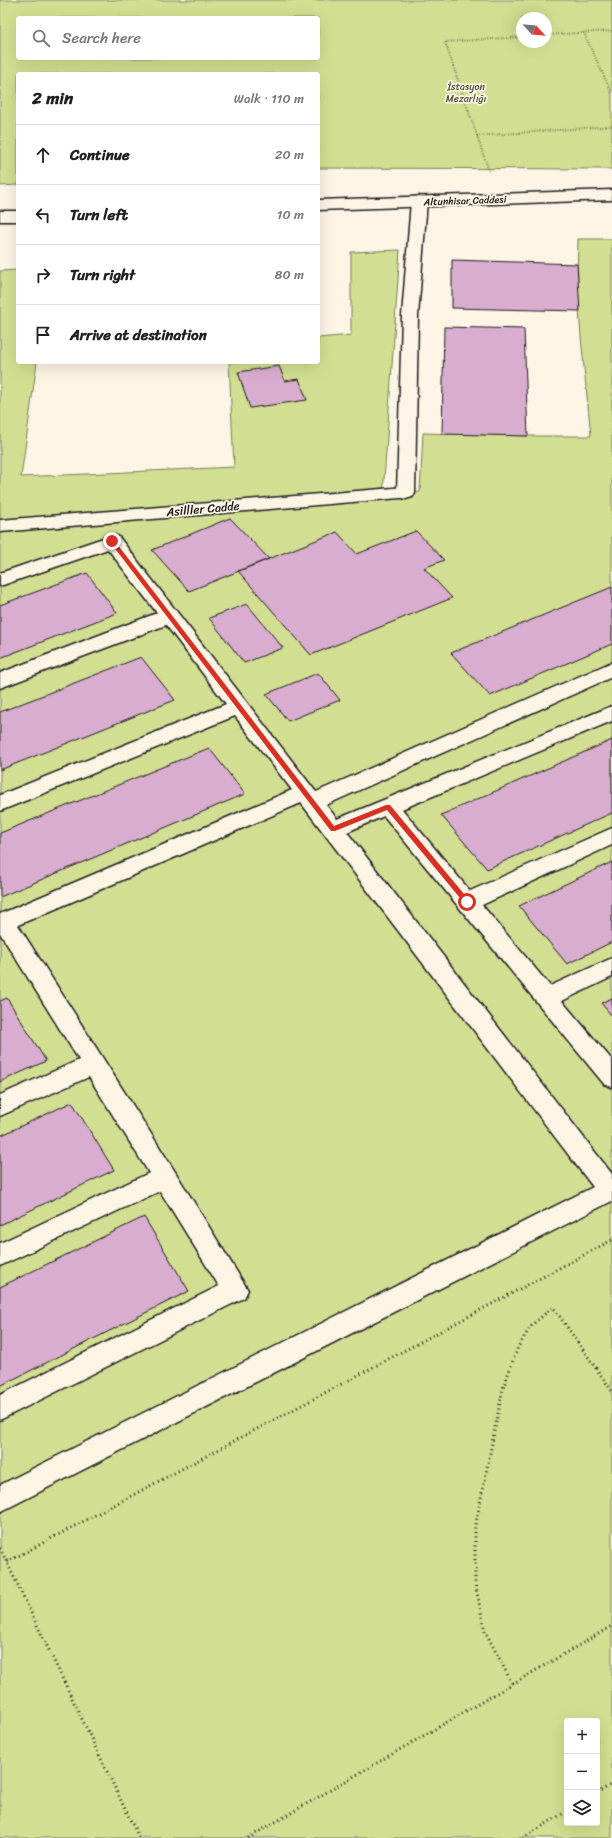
<!DOCTYPE html>
<html lang="en">
<head>
<meta charset="utf-8">
<style>
	body { margin:0; font-family:Sriracha,sans-serif; background:#f6f6f6; color:#202124 }
	.controls { position:absolute; right:12px; bottom:12px; display:grid; overflow:hidden; border-radius:4px; box-shadow:0 4px 16px #0002 }
	.controls button { width:36px; height:36px; display:grid; place-items:center; padding:0; border:0; border-bottom:1px solid #e0e0e0; background:#fff; color:#202124; font:20px sans-serif }
	.compass { position:absolute; left:516px; top:12px; width:36px; height:36px; border-radius:50%; background:#fff; box-shadow:0 4px 16px #0002; rotate:116deg }
	.stop { position:absolute; width:12px; height:12px; margin:-9px; border:3px solid #d93025; border-radius:50%; background:#fff }
	.stop.end { background:#d93025; border-color:#fff; box-shadow:0 1px 4px #0008 }
	.list { margin:0; padding:0; list-style:none }
	h2 { display:flex; justify-content:space-between; align-items:center; height:52px; margin:0; padding:0 16px; font-size:17px }
	h2 small { font-size:13px; font-weight:400; color:#757577 }
	.list li { display:grid; grid-template-columns:26px 1fr auto; gap:12px; align-items:center; box-sizing:border-box; height:60px; padding:0 16px; border-top:1px solid #e0e0e0 }
	.list b { display:block; font-size:15px; white-space:nowrap }
	.list em { font-size:13px; font-style:normal; color:#757577 }
	.icon { flex:none; width:22px; height:22px; fill:none; stroke:currentColor; stroke-width:2; stroke-linecap:round; stroke-linejoin:round }
	.map { position:relative; flex:none; width:612px; height:1838px; overflow:hidden }
	.search { position:absolute; background:#fff; box-shadow:0 4px 16px #0002; left:16px; top:16px; width:304px; height:44px; display:flex; align-items:center; gap:10px; box-sizing:border-box; padding:0 14px; border-radius:4px; color:#757577; font-size:15px }
	.panel { position:absolute; background:#fff; box-shadow:0 4px 16px #0002; left:16px; top:72px; width:304px; height:292px; border-radius:4px }
	.map>svg:first-child { display:block }
</style>
</head>
<body>
<div class="map">
<svg width="612" height="1838" viewBox="0 0 612 1838">
	<rect width="100%" height="100%" fill="#fcf5e5"/>
	<filter id="ink" filterUnits="userSpaceOnUse"><feTurbulence type="fractalNoise" baseFrequency=".025" numOctaves="2"/><feDisplacementMap in="SourceGraphic" scale="8" xChannelSelector="R" yChannelSelector="G"/><feConvolveMatrix kernelMatrix="1 2 1 2 8 2 1 2 1" color-interpolation-filters="sRGB"/></filter>
	<g filter="url(#ink)">
		<path fill="#d2de91" stroke="#777d56" fill-rule="evenodd" d="M 0,0 L 612,0 L 612,169 L 318,168 L 318,74 L 18,74 L 18,185 L 0,186 ZM 18,18 L 318,18 L 318,58 L 18,58 ZM 522,18 L 546,18 L 546,42 L 522,42 Z
			M 578,239 L 612,239 L 612,1838 L 0,1838 L 0,271 L 18,270 L 18,362 L 37,362 L 21,477 L 234,467 L 229,362 L 318,362 L 318,338 L 351,335 L 351,252 L 400,250 L 383,495 L 420,492 L 423,433 L 528,436 L 591,436 C 585,371 575,305 578,239 ZM 567,1721 L 597,1721 L 597,1823 L 567,1823 Z"/>
		<path fill="#d9add0" stroke="#1c1c1c" d="M 452,260 L 577,264 L 580,311 L 452,308 Z
			M 444,327 L 524,329 L 528,436 L 442,434 Z
			M 279,366 L 285,381 L 299,379 L 307,400 L 250,408 L 238,372 Z
			M 230,518 L 269,559 L 189,591 L 152,550 Z
			M 416,531 L 444,560 L 424,568 L 452,598 L 311,655 L 238,571 L 337,532 L 357,554 Z
			M 87,573 L 117,613 L 0,658 L 0,605 Z
			M 612,587 L 612,644 L 490,696 L 451,653 Z
			M 247,604 L 283,648 L 244,663 L 209,618 Z
			M 141,657 L 175,700 L 0,770 L 0,712 Z
			M 318,673 L 340,700 L 288,721 L 266,694 Z
			M 612,740 L 612,813 L 487,869 L 441,815 Z
			M 209,748 L 245,794 L 0,897 L 0,833 Z
			M 612,862 L 612,942 L 567,964 L 519,906 Z
			M 7,998 L 46,1061 L 0,1082 L 0,1001 Z
			M 612,998 L 612,1016 L 601,1003 Z
			M 72,1102 L 114,1170 L 0,1225 L 0,1136 Z
			M 144,1217 L 189,1291 L 0,1386 L 0,1287 Z"/>
		<g fill="none" stroke-linecap="round" stroke-linejoin="round">
			<g stroke="#1c1c1c" stroke-width="3">
				<path id="lane" d="M 419,196 L 425,198 L 427,201 L 418,316 L 415,493 L 412,497 L 406,499 L 400,497 L 397,493 L 402,316 L 411,201 L 413,198 Z
					M 112,535 L 119,537 L 316,792 L 612,662 L 612,677 L 326,805 L 337,819 L 612,706 L 612,721 L 402,809 L 470,891 L 612,828 L 612,845 L 482,905 L 550,986 L 612,958 L 612,977 L 562,1001 L 612,1060 L 612,1087 L 604,1084 L 384,816 L 347,832 L 612,1174 L 612,1201 L 0,1512 L 0,1485 L 593,1187 L 301,803 L 18,925 L 174,1170 L 248,1290 L 244,1298 L 0,1420 L 0,1395 L 219,1286 L 160,1191 L 0,1266 L 0,1243 L 149,1173 L 89,1077 L 0,1116 L 0,1095 L 79,1060 L 0,933 L 0,914 L 292,790 L 235,716 L 0,811 L 0,795 L 226,704 L 166,625 L 0,688 L 0,673 L 157,613 L 108,549 L 0,586 L 0,573 Z"/>
			</g>
			<g stroke="#1c1c1c" stroke-width="3">
				<path id="street" d="M 406,487 L 412,489 L 415,493 L 412,497 L 0,532 L 0,520 Z"/>
			</g>
			<g stroke="#1c1c1c" stroke-width="3">
				<path id="secondary" d="M 612,190 L 612,200 L 318,210 L 318,200 Z
					M 0,211 L 18,211 L 18,221 L 0,221 Z"/>
			</g>
			<path stroke="#1c1c1c" stroke-width="2" stroke-dasharray="0.5 2" stroke-linecap="butt" d="M 584,33 L 612,94
				M 546,35 L 612,31
				M 477,136 L 612,126
				M 489,171 L 445,42 L 522,37"/>
			<path stroke="#1c1c1c" stroke-width="3" stroke-dasharray="1 3.5" stroke-linecap="butt" d="M 0,1548 L 139,1838
				M 7,1562 L 612,1240
				M 512,1683 L 485,1631 L 475,1583 L 475,1528 L 503,1388 L 518,1347 L 532,1325 L 553,1307 L 612,1391
				M 597,1793 L 612,1784
				M 248,1838 L 612,1626
				M 523,1838 L 567,1811"/>
			<use href="#lane" fill="#fcf5e5" fill-rule="evenodd"/>
			<use href="#street" fill="#fcf5e5" fill-rule="evenodd"/>
			<use href="#secondary" fill="#fcf5e5" fill-rule="evenodd"/>
		</g>
	</g>
	<path fill="#d93025" d="M 110,540 L 114,540 L 334,826 L 386,805 L 390,805 L 469,900 L 469,904 L 465,904 L 387,810 L 335,831 L 331,831 L 110,542 Z"/>
	<g text-anchor="middle" stroke-width="3.5" stroke-linejoin="round" paint-order="stroke">
		<g font-size="10" fill="#53563f" stroke="#fcf5e5">
			<text x="466" y="90">İstasyon<tspan x="466" dy="12">Mezarlığı</tspan></text>
		</g>
		<g font-size="10" fill="#1c1c1c" stroke="#fcf5e5">
			<text transform="translate(465 200) rotate(-2)" y="4">Altunhisar Caddesi</text>
		</g>
		<g font-size="12" fill="#1c1c1c" stroke="#fcf5e5">
			<text transform="translate(203 509) rotate(-5)" y="4">Asilller Cadde</text>
		</g>
	</g>
</svg>
<div class="controls">
<button>+</button>
<button>−</button>
<button><svg class="icon" aria-label="layers" viewBox="0 0 24 24"><path d="M12 4l9 5-9 5-9-5zM3 14l9 5 9-5"/></svg></button>
</div>
<svg class="compass" viewBox="-18 -18 36 36"><path d="M0-13l5 13h-10z" fill="#e53935"/><path d="M0 13l5-13h-10z" fill="#757577"/></svg>
<div class="stop" style="left:467px;top:902px"></div>
<div class="stop end" style="left:112px;top:541px"></div>
<div class="search"><svg class="icon" aria-label="search" viewBox="0 0 24 24"><circle cx="10" cy="10" r="6"/><path d="M15 15l6 6"/></svg>Search here</div>
<section class="panel">
<h2>2 min<small>Walk · 110 m</small></h2>
<ul class="list">
<li><svg class="icon" aria-label="ahead" viewBox="0 0 24 24"><path d="M12 20V5M6 11l6-6 6 6"/></svg><div><b>Continue</b></div><em>20 m</em></li>
<li><svg class="icon" aria-label="left" viewBox="0 0 24 24"><path d="M17 20v-9H6M10 6l-5 5 5 5"/></svg><div><b>Turn left</b></div><em>10 m</em></li>
<li><svg class="icon" aria-label="right" viewBox="0 0 24 24"><path d="M7 20v-9h11M14 6l5 5-5 5"/></svg><div><b>Turn right</b></div><em>80 m</em></li>
<li><svg class="icon" aria-label="arrive" viewBox="0 0 24 24"><path d="M6 21V4h12l-3 4 3 4H6"/></svg><div><b>Arrive at destination</b></div></li>
</ul>
</section>
</div>
</body>
</html>
